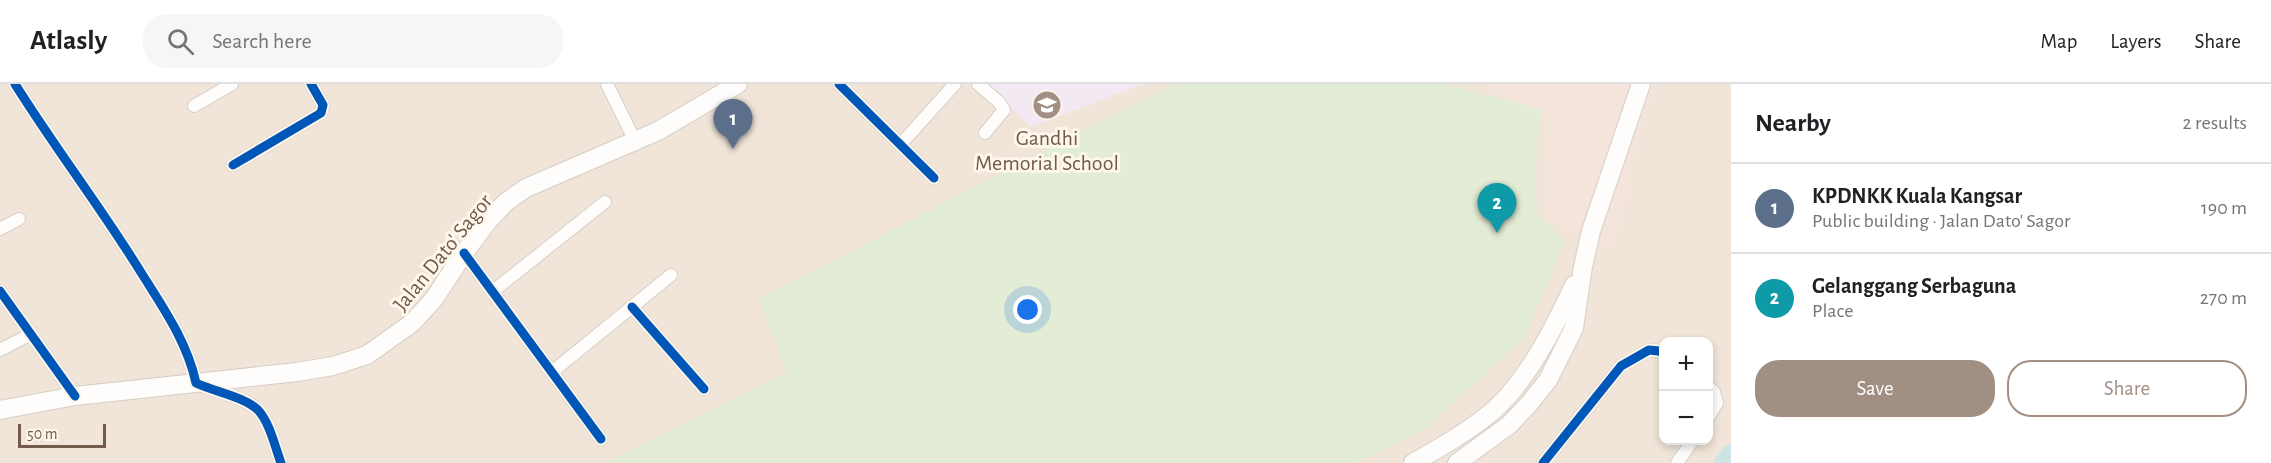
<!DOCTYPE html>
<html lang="en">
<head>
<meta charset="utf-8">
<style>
	body { margin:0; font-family:"Alegreya Sans",sans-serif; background:#f6f6f6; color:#202124 }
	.controls { position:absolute; right:18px; bottom:18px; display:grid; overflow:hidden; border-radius:12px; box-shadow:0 3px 9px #0003 }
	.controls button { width:54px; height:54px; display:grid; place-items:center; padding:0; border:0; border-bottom:2px solid #e0e0e0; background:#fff; color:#202124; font:30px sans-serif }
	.scale { position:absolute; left:18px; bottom:15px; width:88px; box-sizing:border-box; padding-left:6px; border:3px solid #745a4b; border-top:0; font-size:16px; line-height:21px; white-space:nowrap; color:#745a4b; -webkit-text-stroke:4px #fef7eb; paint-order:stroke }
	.you { position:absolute; left:1028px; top:226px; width:21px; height:21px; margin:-15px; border:4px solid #fff; border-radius:50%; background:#1a73e8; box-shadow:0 0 0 9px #1a73e833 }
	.badge { display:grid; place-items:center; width:39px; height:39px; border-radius:50%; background:#a28f83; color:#fff; font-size:20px; font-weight:700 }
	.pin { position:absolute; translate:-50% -50px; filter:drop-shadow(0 2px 3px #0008) }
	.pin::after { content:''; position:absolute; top:32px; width:21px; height:18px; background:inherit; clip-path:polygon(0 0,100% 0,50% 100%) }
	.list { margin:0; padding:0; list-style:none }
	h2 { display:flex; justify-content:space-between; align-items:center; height:78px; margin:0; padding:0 24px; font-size:26px }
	h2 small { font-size:20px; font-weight:400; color:#757577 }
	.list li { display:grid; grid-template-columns:39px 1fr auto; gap:18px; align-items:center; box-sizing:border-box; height:90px; padding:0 24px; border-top:2px solid #e0e0e0 }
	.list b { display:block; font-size:22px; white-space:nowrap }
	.list p { margin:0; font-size:20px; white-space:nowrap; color:#757577 }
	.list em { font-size:20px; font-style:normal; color:#757577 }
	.actions { display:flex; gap:12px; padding:18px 24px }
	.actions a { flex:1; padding:14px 0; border:2px solid #a28f83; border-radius:24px; text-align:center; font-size:21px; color:#a28f83 }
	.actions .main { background:#a28f83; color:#fff }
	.icon { flex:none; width:33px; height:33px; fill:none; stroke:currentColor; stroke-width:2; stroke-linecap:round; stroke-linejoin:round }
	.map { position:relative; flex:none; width:1731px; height:379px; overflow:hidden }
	header { display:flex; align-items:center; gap:36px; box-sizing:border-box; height:84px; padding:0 30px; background:#fff; border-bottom:2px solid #e0e0e0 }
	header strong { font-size:28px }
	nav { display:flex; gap:33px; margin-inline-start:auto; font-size:21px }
	.search { width:420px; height:54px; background:#f6f6f6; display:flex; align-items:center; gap:15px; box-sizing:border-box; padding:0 21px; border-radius:24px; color:#757577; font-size:22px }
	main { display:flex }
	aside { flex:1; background:#fff }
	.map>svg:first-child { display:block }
</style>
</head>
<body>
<header>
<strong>Atlasly</strong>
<div class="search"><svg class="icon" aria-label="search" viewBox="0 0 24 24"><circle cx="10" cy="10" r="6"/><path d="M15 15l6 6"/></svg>Search here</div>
<nav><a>Map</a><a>Layers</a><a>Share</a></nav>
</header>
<main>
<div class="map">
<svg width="1731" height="379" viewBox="0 0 1731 379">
	<rect width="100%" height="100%" fill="#f7f2ea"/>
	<path fill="#f0e5d8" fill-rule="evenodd" d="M 0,0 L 1731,0 L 1731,379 L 0,379 ZM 1664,258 L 1708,258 L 1708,356 L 1664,356 Z"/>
	<path fill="#f4e4db" d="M 1492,0 L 1656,0 L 1636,59 L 1614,163 L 1546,135 L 1549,34 L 1491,4 Z"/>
	<path fill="#f3e9f2" d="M 985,0 L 1143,0 L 1031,43 Z"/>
	<path fill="#e3edd5" d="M 1174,0 L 1444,0 L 1540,25 L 1534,110 L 1539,133 L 1565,156 L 1525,253 L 1423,347 L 1355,379 L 604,379 L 787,288 L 759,215 Z"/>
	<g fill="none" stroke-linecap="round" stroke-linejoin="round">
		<path stroke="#cce4e6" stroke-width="21" d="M 1725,379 L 1731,371"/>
		<g stroke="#d6cfc9" stroke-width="14">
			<path id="street" d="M 15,0 C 55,64 102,125 142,190 C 164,225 187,258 196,299 C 215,308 243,312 258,326 C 270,339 275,363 281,379
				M 607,0 L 635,57
				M 839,0 L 934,94
				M 978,0 L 999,18 L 1004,26 L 985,49
				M 194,22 L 232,0
				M 900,61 L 955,0
				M 233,81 L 321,29 L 323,21 L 311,0
				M 0,145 L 19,135
				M 464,169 L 601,355
				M 0,207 L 75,312
				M 492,208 L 605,118
				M 632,223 L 704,305
				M 0,266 L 31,250
				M 552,288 L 671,191
				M 1708,302 L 1714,308 L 1717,319 L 1708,334
				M 1543,379 L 1621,282 L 1649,266 L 1659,267 L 1664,270
				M 1677,379 L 1693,356"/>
		</g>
		<g stroke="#d6cec6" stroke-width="20">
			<path id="secondary" d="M 0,326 L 75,312 L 297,288 L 333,282 L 367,271 L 412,239 L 434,215 L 464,169 L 488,137 L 506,118 L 526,104 L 658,47 L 738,0
				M 1413,379 C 1441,363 1471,346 1495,325 C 1529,294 1555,242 1574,201
				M 1457,379 L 1509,341 L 1529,320 L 1548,296 L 1574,244 L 1583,183 L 1591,147 L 1641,0"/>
		</g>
		<use href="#street" stroke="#fefdfc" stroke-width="12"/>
		<use href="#secondary" stroke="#fefdfc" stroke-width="18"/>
		<g stroke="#fef7eb" stroke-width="13">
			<path id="cycleway" d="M 15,0 C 55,64 102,125 142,190 C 164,225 187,258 196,299 C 215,308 243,312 258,326 C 270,339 275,363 281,379
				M 839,0 L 934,94
				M 233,81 L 321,29 L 323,21 L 311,0
				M 464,169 L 601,355
				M 0,207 L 75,312
				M 632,223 L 704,305
				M 1543,379 L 1621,282 L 1649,266 L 1659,267 L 1664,270"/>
		</g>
		<use href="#cycleway" stroke="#0057b8" stroke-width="9"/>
	</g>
	<defs>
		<g id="school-disc" transform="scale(1.5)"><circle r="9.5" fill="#a28f83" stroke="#fef7eb"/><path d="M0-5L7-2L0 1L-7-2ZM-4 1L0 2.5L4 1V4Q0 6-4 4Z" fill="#fff"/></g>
	</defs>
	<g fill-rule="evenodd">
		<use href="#school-disc" x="1047" y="21"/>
	</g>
	<g text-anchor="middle" stroke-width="6" stroke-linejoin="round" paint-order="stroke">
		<g font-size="22" fill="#745a4b" stroke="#fef7eb">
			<text x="1047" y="61">Gandhi<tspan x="1047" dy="25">Memorial School</tspan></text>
		</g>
		<g font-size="22" fill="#745a4b" stroke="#fef7eb">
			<text transform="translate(442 168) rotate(-51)" y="8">Jalan Dato' Sagor</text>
		</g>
	</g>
</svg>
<div class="controls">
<button>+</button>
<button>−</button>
</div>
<div class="scale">50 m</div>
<div class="you"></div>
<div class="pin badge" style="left:733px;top:65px;background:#5c6f8a">1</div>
<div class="pin badge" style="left:1497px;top:149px;background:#0f9aa8">2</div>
</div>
<aside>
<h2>Nearby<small>2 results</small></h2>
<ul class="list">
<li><span class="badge" style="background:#5c6f8a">1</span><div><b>KPDNKK Kuala Kangsar</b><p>Public building · Jalan Dato' Sagor</p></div><em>190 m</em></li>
<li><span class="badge" style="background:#0f9aa8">2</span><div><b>Gelanggang Serbaguna</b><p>Place</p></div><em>270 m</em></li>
</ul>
<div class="actions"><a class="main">Save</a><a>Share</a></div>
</aside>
</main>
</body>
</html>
